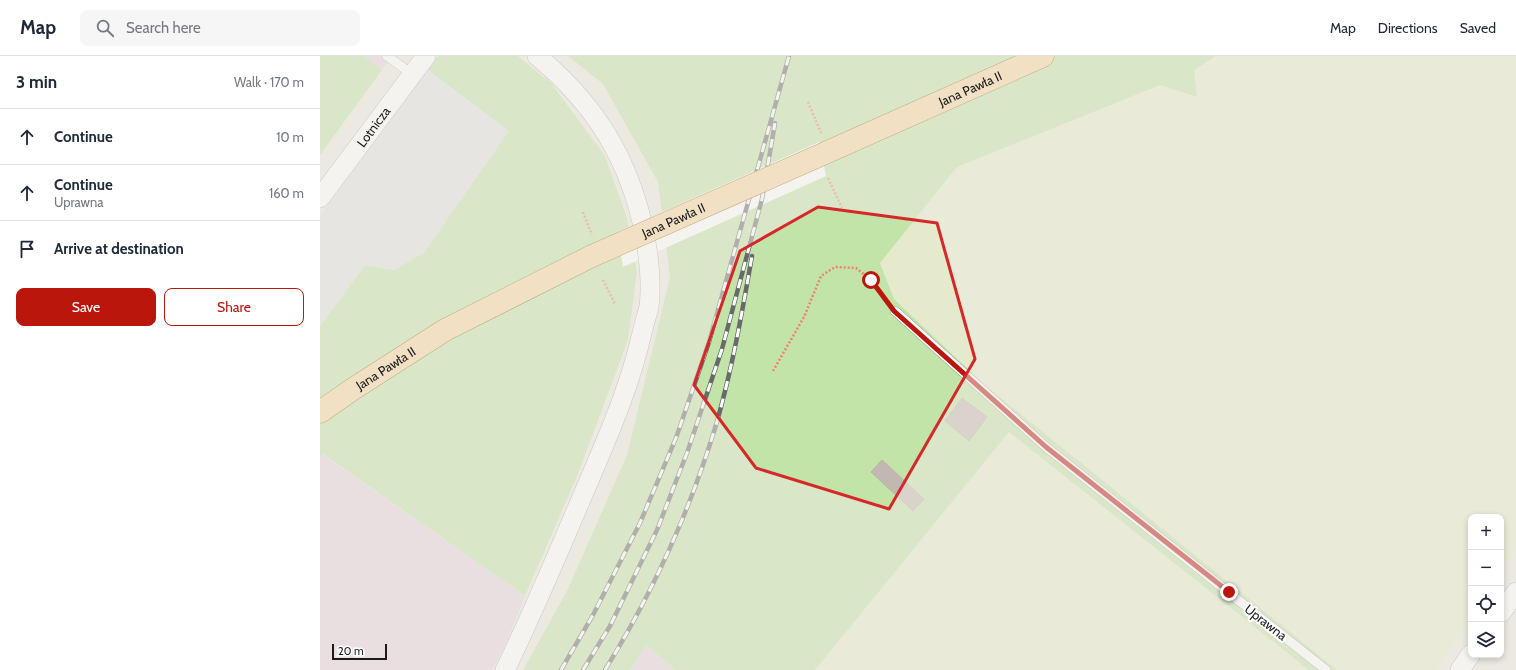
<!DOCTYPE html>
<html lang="en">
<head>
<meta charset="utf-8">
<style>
	body { margin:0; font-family:Cabin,sans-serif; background:#f6f6f7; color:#1f2937 }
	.controls { position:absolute; right:12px; bottom:12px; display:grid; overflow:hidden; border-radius:8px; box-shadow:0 2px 6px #0003 }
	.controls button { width:36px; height:36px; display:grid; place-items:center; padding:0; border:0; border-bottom:1px solid #e0e1e3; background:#fff; color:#1f2937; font:20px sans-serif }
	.scale { position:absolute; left:12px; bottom:10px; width:55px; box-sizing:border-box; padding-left:4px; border:2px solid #1b1b1b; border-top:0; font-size:11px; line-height:14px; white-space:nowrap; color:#1b1b1b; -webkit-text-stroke:3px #fff; paint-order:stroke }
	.stop { position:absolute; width:12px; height:12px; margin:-9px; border:3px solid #bb160c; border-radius:50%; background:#fff }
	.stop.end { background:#bb160c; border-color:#fff; box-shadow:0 1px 4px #0008 }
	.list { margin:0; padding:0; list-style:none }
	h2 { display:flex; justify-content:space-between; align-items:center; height:52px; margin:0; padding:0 16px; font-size:17px }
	h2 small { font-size:13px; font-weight:400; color:#747a83 }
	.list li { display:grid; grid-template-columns:26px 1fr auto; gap:12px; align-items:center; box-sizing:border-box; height:56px; padding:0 16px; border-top:1px solid #e0e1e3 }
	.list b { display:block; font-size:15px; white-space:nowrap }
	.list p { margin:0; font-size:13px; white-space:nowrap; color:#747a83 }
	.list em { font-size:13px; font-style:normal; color:#747a83 }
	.actions { display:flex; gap:8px; padding:12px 16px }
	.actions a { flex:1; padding:9px 0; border:1px solid #bb160c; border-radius:8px; text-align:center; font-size:14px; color:#bb160c }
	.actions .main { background:#bb160c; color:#fff }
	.icon { flex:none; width:22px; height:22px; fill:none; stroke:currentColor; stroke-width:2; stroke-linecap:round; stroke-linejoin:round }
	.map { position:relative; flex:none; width:1196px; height:614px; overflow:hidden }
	header { display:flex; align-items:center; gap:24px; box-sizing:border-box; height:56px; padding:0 20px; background:#fff; border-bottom:1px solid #e0e1e3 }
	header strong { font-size:19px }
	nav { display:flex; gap:22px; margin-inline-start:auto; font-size:14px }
	.search { width:280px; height:36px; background:#f6f6f7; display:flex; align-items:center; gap:10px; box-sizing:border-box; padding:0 14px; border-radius:8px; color:#747a83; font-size:15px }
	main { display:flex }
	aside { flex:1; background:#fff }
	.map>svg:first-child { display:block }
</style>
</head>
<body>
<header>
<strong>Map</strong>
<div class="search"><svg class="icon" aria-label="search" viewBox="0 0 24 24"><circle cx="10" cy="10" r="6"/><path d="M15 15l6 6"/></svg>Search here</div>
<nav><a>Map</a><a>Directions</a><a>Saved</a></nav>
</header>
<main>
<aside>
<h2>3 min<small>Walk · 170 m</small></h2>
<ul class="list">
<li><svg class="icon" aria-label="ahead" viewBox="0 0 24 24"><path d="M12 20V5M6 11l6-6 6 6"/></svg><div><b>Continue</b></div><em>10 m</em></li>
<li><svg class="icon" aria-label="ahead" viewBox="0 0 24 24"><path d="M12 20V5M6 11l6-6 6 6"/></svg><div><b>Continue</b><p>Uprawna</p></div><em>160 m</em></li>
<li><svg class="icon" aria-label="arrive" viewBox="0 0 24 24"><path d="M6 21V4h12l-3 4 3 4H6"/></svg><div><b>Arrive at destination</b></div></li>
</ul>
<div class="actions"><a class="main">Save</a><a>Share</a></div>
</aside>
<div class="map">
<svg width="1196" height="614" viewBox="0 0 1196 614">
	<rect width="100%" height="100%" fill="#ece9e1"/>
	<path fill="#e5d3e1" d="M 43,0 L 72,0 L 62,14 Z
		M 2,398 L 205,540 L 186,588 L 172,614 L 0,614 L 0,400 Z
		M 325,589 L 355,614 L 310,614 Z"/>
	<path fill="#e6eacd" d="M 896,0 L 1196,0 L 1196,492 L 1181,515 L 1181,461 L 1151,461 L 1151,560 L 1116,614 L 1017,614 L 666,330 L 574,243 L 560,207 L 637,111 L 840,29 L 877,41 L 874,14 Z
		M 689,376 L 989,614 L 495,614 Z"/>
	<path fill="#c2e4a9" d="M 0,0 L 43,0 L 62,14 L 0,99 Z
		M 118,0 L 198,0 L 231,27 L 285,100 L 307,162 L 317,216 L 308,284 L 258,418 L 205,540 L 3,398 L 0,400 L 0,270 L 45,209 L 74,214 L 188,75 L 108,14 Z
		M 248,0 L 896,0 L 874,14 L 877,41 L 840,29 L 637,111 L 560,207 L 574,243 L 666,330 L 1017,614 L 989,614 L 689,376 L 495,614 L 355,614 L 326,589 L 310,614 L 203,614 L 247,535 L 307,399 L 350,221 L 338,126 L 283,28 Z"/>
	<path fill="#dfdfdf" d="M 108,14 L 189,75 L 104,197 L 74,214 L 45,209 L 0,270 L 0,160 Z"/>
	<path fill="#fff" d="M 499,86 L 506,120 L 303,211 L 297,176 Z"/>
	<path fill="#c0b8b1" stroke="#bdb1a5" d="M 642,342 L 667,361 L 649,385 L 625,365 Z
		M 562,404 L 604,443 L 593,455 L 551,416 Z"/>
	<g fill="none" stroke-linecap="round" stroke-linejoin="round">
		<g stroke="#a2a2a2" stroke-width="10">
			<path id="lane" d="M 67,0 L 92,18
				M 575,255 L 726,391 L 1006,614"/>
		</g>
		<g stroke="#a2a2a2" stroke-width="20">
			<g id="street">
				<path id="s1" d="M 0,142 L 106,0"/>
				<path d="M 1181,557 L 1196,536"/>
				<path d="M 185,614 C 215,553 241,490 268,427 C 289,378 310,330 322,277 C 324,268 327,259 329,251 C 332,227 329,203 325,180 C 310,104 276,49 217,0"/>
				<path d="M 1140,614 L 1151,598"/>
			</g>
		</g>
		<g stroke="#8a6709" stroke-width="23">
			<g id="primary">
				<path id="s2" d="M 494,102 L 723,0"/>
				<path id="s3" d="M 0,356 L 33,333 L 125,274 L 272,200"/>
			</g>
		</g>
		<path stroke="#f1836e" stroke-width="2.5" stroke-dasharray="2 2" stroke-linecap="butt" d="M 488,46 L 501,77
			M 508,122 L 522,152
			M 263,156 L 272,179
			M 283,224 L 295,248
			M 453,315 L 484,261 L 501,220 L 515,211 L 536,212 L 551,224 L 567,245"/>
		<use href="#lane" stroke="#fff" stroke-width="9"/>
		<use href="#street" stroke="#fff" stroke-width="19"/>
		<use href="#primary" stroke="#f6d59d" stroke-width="22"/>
		<g stroke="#696969" stroke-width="4.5">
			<path id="rail" d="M 241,614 L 273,559 L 320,467 L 356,382 L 389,286 L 469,0
				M 263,614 L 290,570 L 337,474 L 367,397 L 402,293 L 442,143 L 455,67
				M 285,614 C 332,538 370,455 396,369 C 412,314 422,257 432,200"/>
		</g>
		<use href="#rail" stroke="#fff" stroke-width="3" stroke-dasharray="9" stroke-linecap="butt"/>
		<g stroke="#8a6709" stroke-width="23" stroke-linecap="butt">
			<g id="primary-bridge">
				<path id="s4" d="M 272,200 L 494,102"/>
			</g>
		</g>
		<use href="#primary-bridge" stroke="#f6d59d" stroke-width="22"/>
	</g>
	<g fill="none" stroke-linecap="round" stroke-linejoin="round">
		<path stroke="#bb160c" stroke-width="5" d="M 551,224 L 574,255 L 726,391 L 909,536"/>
	</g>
	<path d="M0 0H1196V614H0ZM 498,151 L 617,167 L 655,303 L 569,453 L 436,412 L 374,329 L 420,195 Z" fill="#ece9e1" fill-opacity=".55" fill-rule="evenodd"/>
	<path fill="none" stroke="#d62828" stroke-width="3" stroke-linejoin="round" d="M 498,151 L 617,167 L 655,303 L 569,453 L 436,412 L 374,329 L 420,195 Z"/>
	<g text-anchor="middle" stroke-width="4" stroke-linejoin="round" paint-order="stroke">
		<g font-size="13" fill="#1b1b1b" stroke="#fff">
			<text dy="5" stroke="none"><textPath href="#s2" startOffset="171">Jana Pawła II</textPath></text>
			<text dy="5" stroke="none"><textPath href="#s1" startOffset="89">Lotnicza</textPath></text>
			<text dy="5" stroke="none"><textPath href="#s4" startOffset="89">Jana Pawła II</textPath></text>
			<text dy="5" stroke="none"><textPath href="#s3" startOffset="79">Jana Pawła II</textPath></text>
			<text transform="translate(946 566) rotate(38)" y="5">Uprawna</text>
		</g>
	</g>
</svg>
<div class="controls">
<button>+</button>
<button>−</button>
<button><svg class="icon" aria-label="locate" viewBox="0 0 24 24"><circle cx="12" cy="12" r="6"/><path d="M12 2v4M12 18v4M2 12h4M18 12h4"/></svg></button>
<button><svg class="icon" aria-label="layers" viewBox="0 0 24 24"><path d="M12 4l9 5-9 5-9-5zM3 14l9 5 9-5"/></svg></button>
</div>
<div class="scale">20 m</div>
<div class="stop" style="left:551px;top:224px"></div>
<div class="stop end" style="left:909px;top:536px"></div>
</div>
</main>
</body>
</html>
